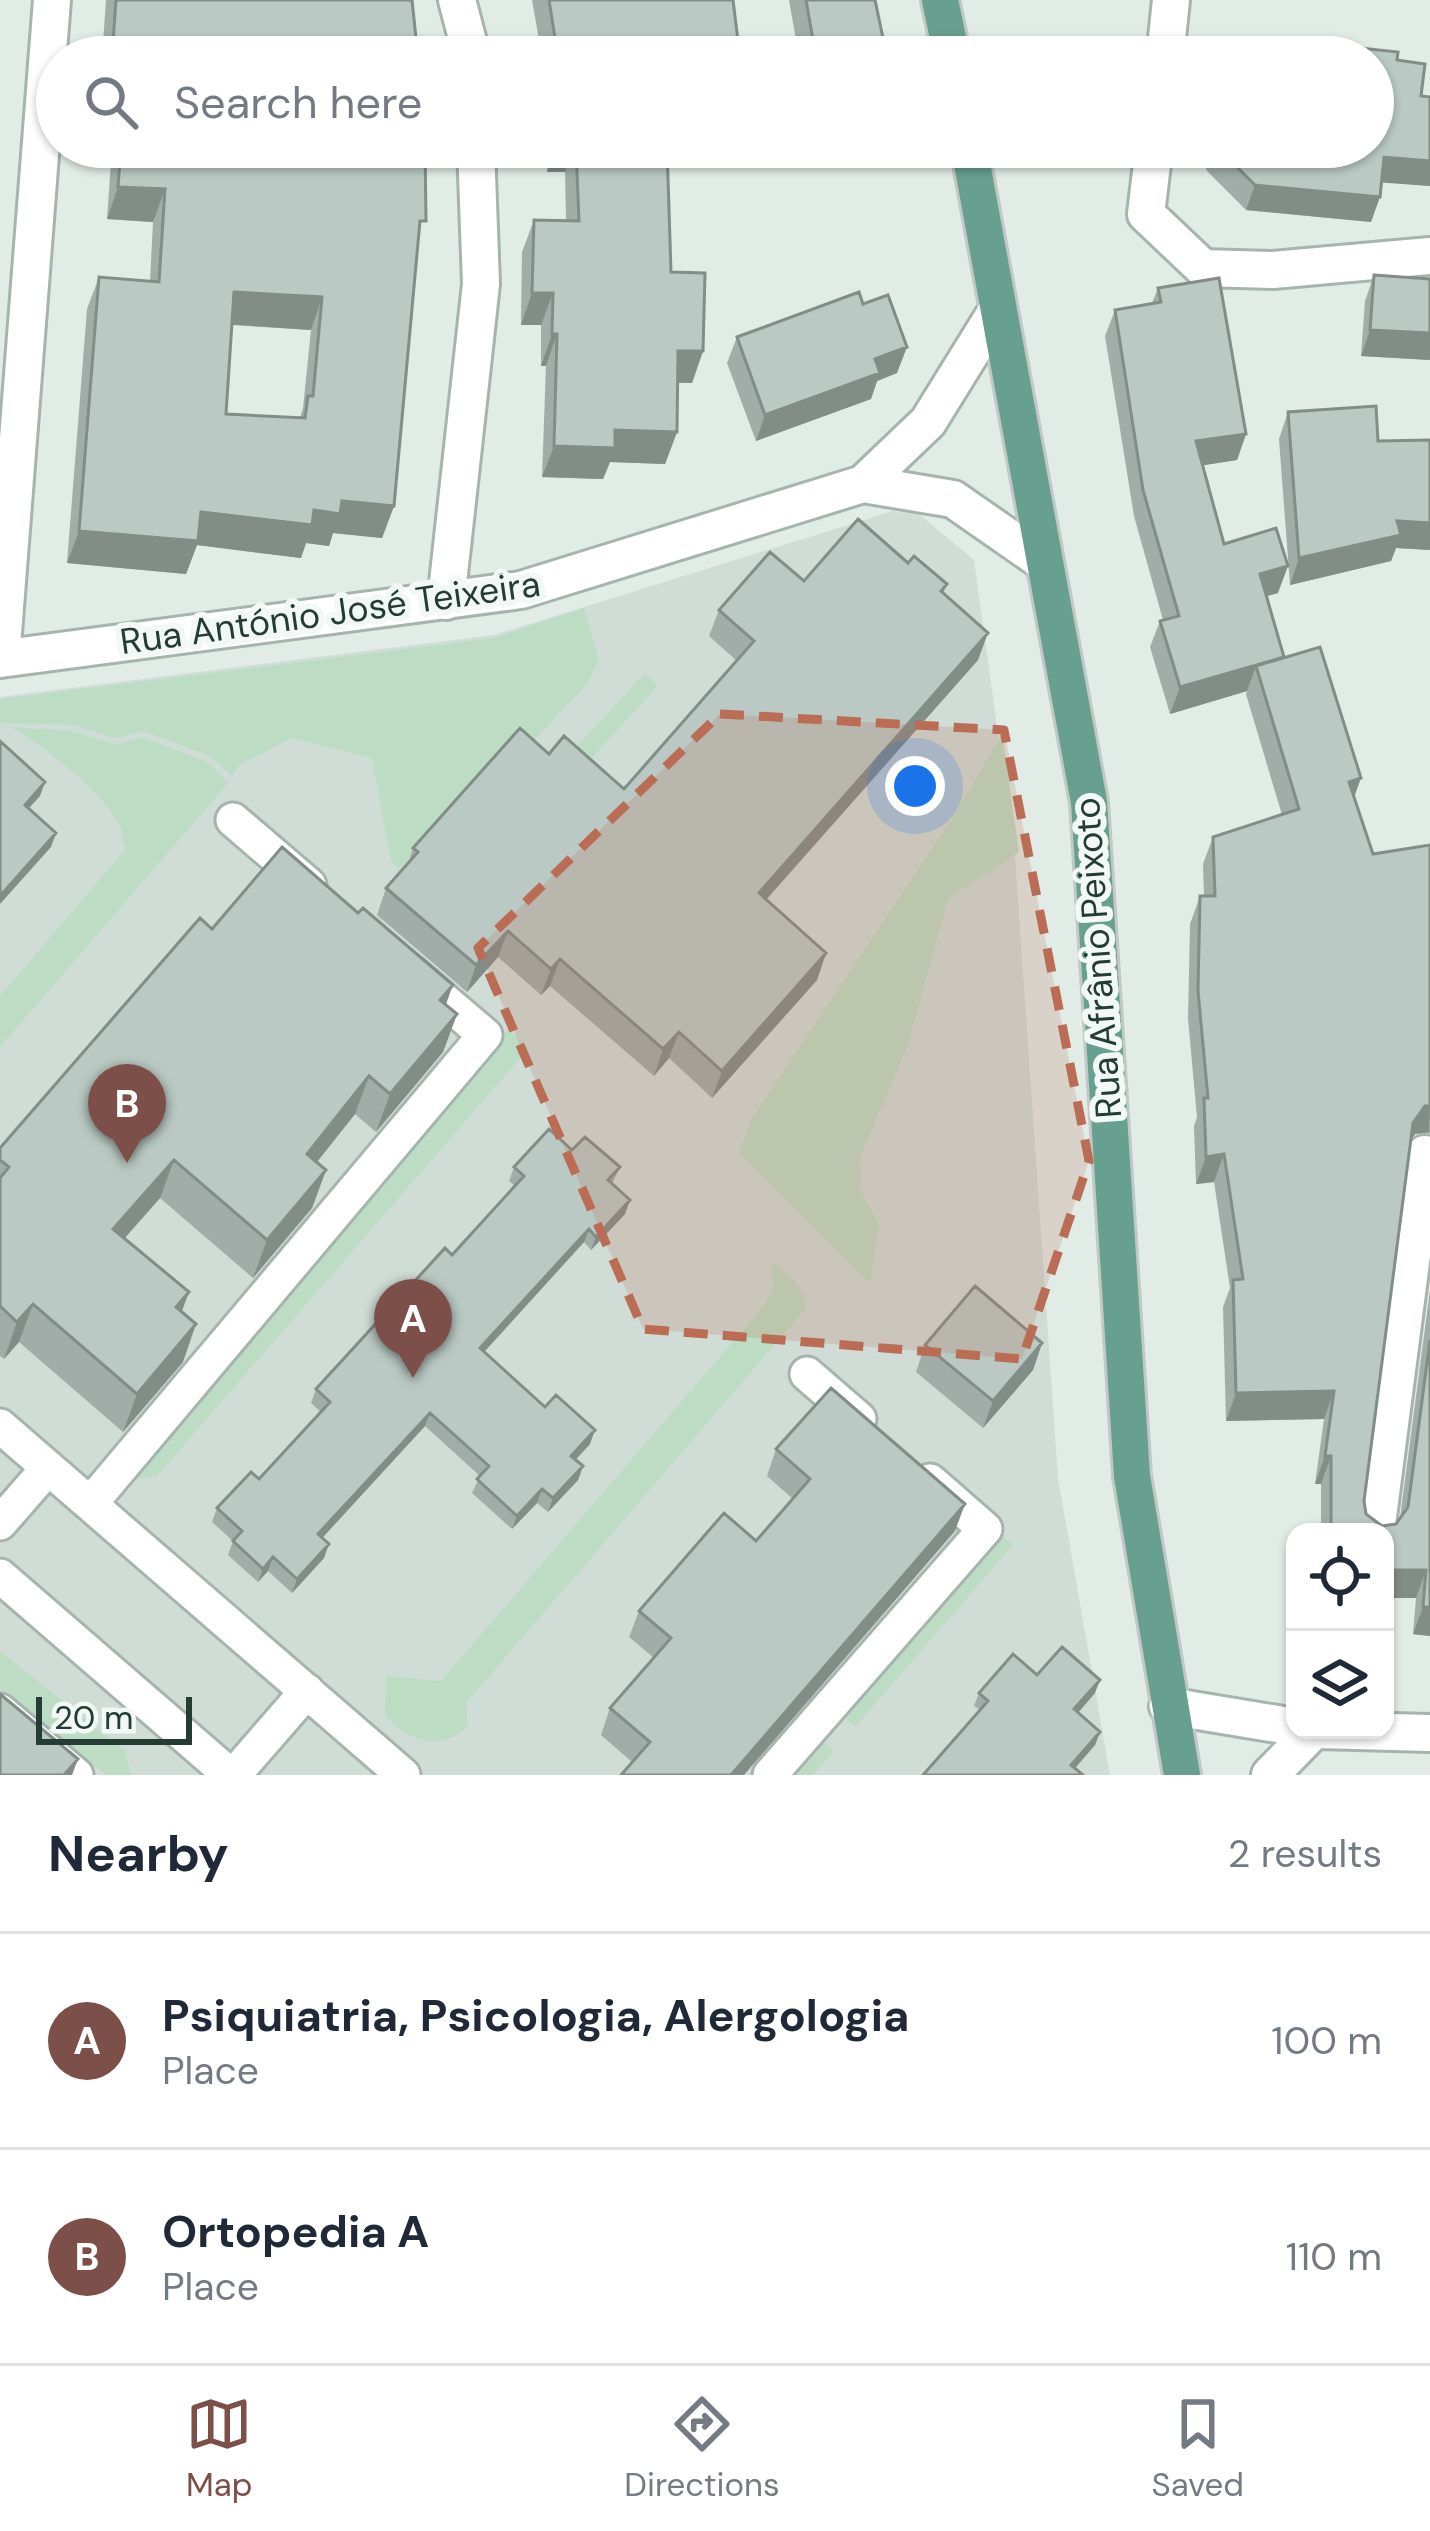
<!DOCTYPE html>
<html lang="en">
<head>
<meta charset="utf-8">
<style>
	body { margin:0; font-family:"DM Sans",sans-serif; background:#f2f2f3; color:#1f2937 }
	.controls { position:absolute; right:36px; bottom:36px; display:grid; overflow:hidden; border-radius:24px; box-shadow:0 3px 9px #0004 }
	.controls button { width:108px; height:108px; display:grid; place-items:center; padding:0; border:0; border-bottom:3px solid #e0e1e3; background:#fff; color:#1f2937; font:60px sans-serif }
	.scale { position:absolute; left:36px; bottom:30px; width:156px; box-sizing:border-box; padding-left:12px; border:6px solid #233c34; border-top:0; font-size:33px; line-height:42px; white-space:nowrap; color:#233c34; -webkit-text-stroke:9px #f2f8f5; paint-order:stroke }
	.you { position:absolute; left:915px; top:786px; width:42px; height:42px; margin:-30px; border:9px solid #fff; border-radius:50%; background:#1a73e8; box-shadow:0 0 0 18px #1a73e833 }
	.badge { display:grid; place-items:center; width:78px; height:78px; border-radius:50%; background:#7c4f49; color:#fff; font-size:39px; font-weight:700 }
	.pin { position:absolute; translate:-50% -99px; filter:drop-shadow(0 3px 6px #0008) }
	.pin::after { content:''; position:absolute; top:63px; width:42px; height:36px; background:inherit; clip-path:polygon(0 0,100% 0,50% 100%) }
	.list { margin:0; padding:0; list-style:none }
	h2 { display:flex; justify-content:space-between; align-items:center; height:156px; margin:0; padding:0 48px; font-size:51px }
	h2 small { font-size:39px; font-weight:400; color:#747a83 }
	.list li { display:grid; grid-template-columns:78px 1fr auto; gap:36px; align-items:center; box-sizing:border-box; height:216px; padding:0 48px; border-top:3px solid #e0e1e3 }
	.list b { display:block; font-size:45px; white-space:nowrap }
	.list p { margin:0; font-size:39px; white-space:nowrap; color:#747a83 }
	.list em { font-size:39px; font-style:normal; color:#747a83 }
	.icon { flex:none; width:66px; height:66px; fill:none; stroke:currentColor; stroke-width:2; stroke-linecap:round; stroke-linejoin:round }
	.map { position:relative; flex:none; width:1430px; height:1775px; overflow:hidden }
	.search { position:absolute; background:#fff; box-shadow:0 3px 9px #0004; left:36px; right:36px; top:36px; height:132px; display:flex; align-items:center; gap:30px; box-sizing:border-box; padding:0 42px; border-radius:66px; color:#747a83; font-size:45px }
	.sheet { height:588px; background:#fff }
	nav { display:flex; justify-content:space-around; align-items:center; box-sizing:border-box; height:168px; border-top:3px solid #e0e1e3; background:#fff; font-size:33px; color:#747a83 }
	nav a { display:grid; justify-items:center; gap:6px }
	nav .on { color:#7c4f49 }
	.map>svg:first-child { display:block }
</style>
</head>
<body>
<div class="map">
<svg width="1430" height="1775" viewBox="0 0 1430 1775">
	<rect width="100%" height="100%" fill="#e2ece7"/>
	<path fill="#d0dcd6" d="M 893,511 L 920,515 L 974,560 L 1015,856 L 1058,1478 L 1110,1775 L 0,1775 L 0,697 L 494,635 Z"/>
	<path fill="#bcdcc3" d="M 584,608 L 599,660 L 587,684 L 519,756 L 507,747 L 400,869 L 391,861 L 372,758 L 291,738 L 238,766 L 232,776 L 210,756 L 143,731 L 116,738 L 73,725 L 0,723 L 0,699 L 494,638 Z
		M 645,673 L 658,686 L 573,778 L 560,765 Z
		M 11,727 L 71,731 L 116,745 L 142,737 L 207,762 L 228,783 L 0,1047 L 0,996 L 125,850 C 123,841 123,830 118,822 C 98,788 45,747 11,727 Z
		M 1002,734 L 1019,852 L 948,899 L 908,1045 L 861,1154 L 860,1190 L 879,1225 L 870,1283 L 739,1152 L 752,1119 L 952,819 Z
		M 508,1029 L 529,1048 L 157,1476 L 136,1479 L 129,1473 L 141,1451 Z
		M 775,1262 L 797,1283 L 807,1307 L 466,1703 L 468,1726 C 441,1752 409,1742 385,1716 L 386,1676 L 441,1681 L 763,1307 L 773,1288 L 771,1267 Z
		M 1000,1534 L 1013,1545 L 855,1727 L 841,1716 Z
		M 0,1651 L 125,1751 L 131,1775 L 106,1775 L 0,1689 Z
		M 821,1740 L 834,1751 L 813,1775 L 790,1775 Z"/>
	<g fill="none" stroke-linecap="round" stroke-linejoin="round">
		<g stroke="#a5b4ae" stroke-width="39">
			<path id="service" d="M 233,820 L 309,885
				M 807,1374 L 859,1419
				M 0,1426 L 403,1775
				M 90,1504 L 485,1035 L 412,973
				M 0,1523 L 48,1468
				M 0,1576 L 230,1775
				M 0,1711 L 76,1775
				M 234,1775 L 307,1691
				M 770,1775 L 985,1529 L 930,1481"/>
		</g>
		<g stroke="#a5b4ae" stroke-width="42">
			<path id="minor" d="M 457,0 L 472,57
				M 1165,57 L 1171,0
				M 1154,147 L 1146,214 L 1203,268 L 1273,270 L 1430,256
				M 863,484 L 953,499 L 1045,563
				M 446,601 L 481,284 L 476,147
				M 0,659 L 521,590 L 863,484 L 928,422 L 998,309
				M 1,659 L 52,0
				M 1376,1532 L 1425,1154
				M 1168,1706 L 1295,1727
				M 1318,1730 L 1430,1733
				M 1270,1775 L 1314,1730"/>
		</g>
		<g stroke="#c1c8c6" stroke-width="42">
			<path id="primary" d="M 940,0 L 952,57
				M 969,147 L 1089,802 L 1132,1476 L 1182,1775"/>
		</g>
		<use href="#service" stroke="#fff" stroke-width="33"/>
		<use href="#minor" stroke="#fff" stroke-width="36"/>
		<use href="#primary" stroke="#68a090" stroke-width="36"/>
	</g>
	<path fill="#a0ada8" fill-rule="evenodd" d="M 106,0 L 412,0 L 418,57 L 102,57 Z
		M 532,0 L 733,0 L 740,57 L 542,57 Z
		M 789,0 L 875,0 L 887,57 L 799,57 Z
		M 1304,42 L 1397,60 L 1421,96 L 1430,186 L 1382,182 L 1371,222 L 1246,210 L 1207,171 L 1198,147 L 1373,147 L 1373,57 L 1299,57 Z
		M 112,147 L 425,147 L 418,243 L 394,506 L 382,538 L 333,533 L 329,546 L 306,543 L 301,558 L 197,545 L 186,574 L 67,563 L 87,309 L 99,277 L 150,281 L 153,222 L 107,219 ZM 232,325 L 311,330 L 303,408 L 300,418 L 226,414 Z
		M 547,147 L 738,147 L 737,149 L 667,163 L 671,272 L 703,351 L 692,383 L 678,383 L 677,432 L 665,464 L 610,462 L 603,479 L 542,477 L 546,366 L 541,366 L 541,325 L 521,325 L 522,252 L 534,220 L 566,221 L 565,172 L 547,172 Z
		M 1374,275 L 1430,279 L 1430,360 L 1361,356 L 1365,301 Z
		M 1158,288 L 1246,434 L 1237,460 L 1203,465 L 1224,544 L 1278,593 L 1266,596 L 1284,657 L 1354,797 L 1373,854 L 1430,845 L 1430,1133 L 1415,1134 L 1411,1140 L 1364,1501 L 1366,1514 L 1382,1526 L 1396,1524 L 1400,1518 L 1430,1290 L 1430,1636 L 1413,1634 L 1416,1598 L 1385,1598 L 1385,1532 L 1321,1532 L 1321,1484 L 1315,1484 L 1324,1419 L 1226,1421 L 1223,1307 L 1230,1288 L 1214,1182 L 1196,1184 L 1194,1126 L 1197,1117 L 1188,1019 L 1190,924 L 1200,896 L 1204,896 L 1203,864 L 1213,837 L 1282,815 L 1246,694 L 1247,691 L 1170,714 L 1150,647 L 1160,621 L 1163,620 L 1134,516 L 1105,336 L 1115,310 L 1152,303 Z
		M 863,304 L 897,373 L 877,381 L 871,399 L 756,441 L 727,363 L 737,337 Z
		M 1288,412 L 1378,441 L 1430,440 L 1430,550 L 1396,548 L 1391,561 L 1290,585 L 1279,439 Z
		M 908,563 L 947,584 L 943,594 L 978,660 L 766,900 L 826,953 L 817,980 L 712,1098 L 669,1058 L 654,1076 L 550,986 L 541,995 L 498,957 L 467,992 L 377,915 L 386,888 L 408,865 L 413,848 L 549,754 L 624,789 L 737,661 L 709,636 L 719,610 L 804,581 Z
		M 212,929 L 445,1005 L 457,1014 L 443,1052 L 376,1132 L 355,1114 L 317,1162 L 326,1170 L 312,1208 L 253,1278 L 160,1198 L 124,1239 L 182,1311 L 183,1362 L 123,1432 L 19,1342 L 4,1359 L 0,1356 L 0,1148 Z
		M 572,1150 L 620,1167 L 612,1184 L 625,1214 L 591,1250 L 584,1242 L 484,1352 L 545,1407 L 590,1444 L 575,1460 L 583,1466 L 578,1480 L 548,1512 L 537,1503 L 512,1529 L 472,1493 L 480,1476 L 425,1426 L 322,1538 L 324,1558 L 292,1593 L 268,1571 L 258,1582 L 228,1555 L 233,1541 L 212,1522 L 217,1508 L 259,1479 L 321,1412 L 311,1403 L 316,1389 L 452,1255 L 515,1186 L 509,1181 L 514,1167 Z
		M 1042,1343 L 1033,1370 L 983,1428 L 916,1372 L 925,1345 Z
		M 776,1449 L 955,1531 L 632,1762 L 601,1735 L 610,1708 L 654,1658 L 629,1637 L 639,1611 L 756,1541 L 793,1499 L 767,1476 Z
		M 1037,1675 L 1095,1693 L 1078,1713 L 1100,1732 L 1095,1745 L 1075,1768 L 974,1706 L 979,1693 Z"/>
	<path fill="#828d88" d="M 557,147 L 574,147 L 565,172 L 547,172 Z
		M 662,147 L 738,147 L 737,149 L 655,166 Z
		M 1384,157 L 1430,161 L 1430,186 L 1375,182 Z
		M 1255,185 L 1380,197 L 1371,222 L 1246,210 Z
		M 118,187 L 165,189 L 153,222 L 107,219 Z
		M 234,292 L 322,297 L 311,330 L 223,324 Z
		M 532,293 L 553,293 L 541,325 L 521,325 Z
		M 1370,330 L 1430,333 L 1430,360 L 1361,356 Z
		M 552,334 L 557,334 L 546,366 L 541,366 Z
		M 907,347 L 897,373 L 877,381 L 871,399 L 756,441 L 765,415 L 875,359 Z
		M 678,351 L 703,351 L 692,383 L 667,382 Z
		M 615,430 L 677,432 L 665,464 L 610,462 L 603,479 L 542,477 L 554,446 Z
		M 1246,434 L 1237,460 L 1186,468 L 1196,441 Z
		M 342,501 L 394,506 L 382,538 L 333,533 L 329,546 L 306,543 L 301,558 L 197,545 L 186,574 L 67,563 L 79,531 L 201,512 L 314,510 Z
		M 1397,521 L 1430,523 L 1430,550 L 1396,548 L 1391,561 L 1290,585 L 1299,558 Z
		M 1288,566 L 1278,593 L 1250,601 L 1260,574 Z
		M 988,633 L 978,660 L 749,919 L 759,893 Z
		M 1284,657 L 1256,666 L 1247,691 L 1170,714 L 1180,687 Z
		M 1361,778 L 1351,806 L 1349,782 Z
		M 45,782 L 40,796 L 20,818 L 25,805 Z
		M 56,833 L 51,847 L 0,904 L 0,896 Z
		M 508,931 L 498,957 L 467,992 L 476,965 Z
		M 826,953 L 817,980 L 712,1098 L 722,1071 Z
		M 560,959 L 550,986 L 541,995 L 551,969 Z
		M 453,985 L 439,1023 L 440,1000 Z
		M 457,1014 L 443,1052 L 376,1132 L 390,1094 Z
		M 679,1032 L 669,1058 L 654,1076 L 663,1049 Z
		M 369,1076 L 355,1114 L 293,1192 L 307,1154 Z
		M 1425,1106 L 1430,1106 L 1429,1132 L 1415,1134 L 1403,1151 L 1413,1123 Z
		M 1224,1154 L 1214,1182 L 1196,1184 L 1206,1157 Z
		M 174,1160 L 160,1198 L 99,1267 L 113,1229 Z
		M 326,1170 L 312,1208 L 253,1278 L 267,1240 Z
		M 630,1200 L 625,1214 L 591,1250 L 596,1237 Z
		M 589,1229 L 584,1242 L 475,1362 L 480,1348 Z
		M 189,1292 L 175,1330 L 176,1307 Z
		M 33,1304 L 19,1342 L 4,1359 L 17,1322 Z
		M 196,1324 L 183,1362 L 123,1432 L 137,1394 Z
		M 1042,1343 L 1033,1370 L 983,1428 L 993,1401 Z
		M 1334,1391 L 1324,1419 L 1226,1421 L 1236,1393 Z
		M 430,1413 L 425,1426 L 313,1548 L 318,1534 Z
		M 595,1430 L 590,1444 L 566,1470 L 571,1456 Z
		M 1325,1456 L 1331,1456 L 1321,1484 L 1315,1484 Z
		M 583,1466 L 578,1480 L 548,1512 L 553,1498 Z
		M 542,1489 L 537,1503 L 512,1529 L 517,1516 Z
		M 965,1504 L 955,1531 L 744,1775 L 731,1775 Z
		M 329,1544 L 324,1558 L 292,1593 L 297,1579 Z
		M 273,1557 L 268,1571 L 258,1582 L 263,1569 Z
		M 1385,1570 L 1426,1570 L 1416,1598 L 1385,1598 Z
		M 1423,1607 L 1430,1607 L 1430,1636 L 1413,1634 Z
		M 1100,1680 L 1095,1693 L 1069,1723 L 1074,1709 Z
		M 1100,1732 L 1095,1745 L 1069,1775 L 1071,1765 Z
		M 78,1759 L 72,1775 L 64,1775 Z"/>
	<path fill="#bac9c3" stroke="#828d88" stroke-width="3" fill-rule="evenodd" d="M 116,0 L 412,0 L 418,57 L 112,57 Z
		M 549,0 L 733,0 L 740,57 L 558,57 Z
		M 806,0 L 875,0 L 887,57 L 816,57 Z
		M 1304,42 L 1398,52 L 1397,60 L 1425,64 L 1421,96 L 1430,97 L 1430,161 L 1384,157 L 1380,197 L 1255,185 L 1217,147 L 1373,147 L 1373,57 L 1303,57 Z
		M 121,147 L 425,147 L 426,221 L 420,221 L 394,506 L 342,501 L 340,514 L 314,510 L 312,525 L 201,512 L 198,541 L 79,531 L 99,277 L 159,282 L 165,189 L 118,187 ZM 234,292 L 322,297 L 313,396 L 308,396 L 305,418 L 226,414 Z
		M 576,147 L 667,147 L 671,272 L 705,273 L 703,351 L 678,351 L 677,432 L 615,430 L 615,448 L 554,446 L 557,334 L 552,334 L 553,293 L 532,293 L 534,220 L 579,221 Z
		M 1374,275 L 1430,279 L 1430,333 L 1370,330 Z
		M 1219,278 L 1246,434 L 1196,441 L 1224,544 L 1276,528 L 1288,566 L 1260,574 L 1284,657 L 1180,687 L 1160,621 L 1179,616 L 1143,490 L 1115,310 L 1161,302 L 1158,288 Z
		M 859,292 L 863,304 L 888,295 L 907,347 L 875,359 L 880,373 L 765,415 L 737,337 Z
		M 1376,406 L 1378,441 L 1430,440 L 1430,523 L 1397,521 L 1401,535 L 1299,558 L 1288,412 Z
		M 858,519 L 908,563 L 914,556 L 947,584 L 941,591 L 988,633 L 759,893 L 826,953 L 722,1071 L 679,1032 L 663,1049 L 560,959 L 551,969 L 508,931 L 476,965 L 386,888 L 418,852 L 413,848 L 520,728 L 549,754 L 564,736 L 624,789 L 754,641 L 719,610 L 770,552 L 804,581 Z
		M 1320,647 L 1361,778 L 1349,782 L 1373,854 L 1430,845 L 1430,1106 L 1425,1106 L 1413,1123 L 1364,1501 L 1366,1514 L 1382,1526 L 1396,1524 L 1408,1507 L 1430,1340 L 1430,1607 L 1423,1607 L 1426,1570 L 1385,1570 L 1385,1532 L 1331,1532 L 1331,1456 L 1325,1456 L 1334,1391 L 1236,1393 L 1233,1280 L 1243,1279 L 1224,1154 L 1206,1157 L 1204,1098 L 1208,1098 L 1198,991 L 1200,896 L 1215,896 L 1213,837 L 1299,809 L 1256,666 Z
		M 0,741 L 45,782 L 25,805 L 56,833 L 0,896 Z
		M 282,847 L 358,913 L 363,908 L 453,985 L 440,1000 L 457,1014 L 390,1094 L 369,1076 L 307,1154 L 326,1170 L 267,1240 L 174,1160 L 113,1229 L 189,1292 L 176,1307 L 196,1324 L 137,1394 L 33,1304 L 17,1322 L 0,1306 L 0,1178 L 9,1167 L 0,1160 L 0,1148 L 200,918 L 212,929 Z
		M 549,1129 L 572,1150 L 585,1137 L 620,1167 L 608,1180 L 630,1200 L 596,1237 L 589,1229 L 480,1348 L 545,1407 L 556,1395 L 595,1430 L 571,1456 L 583,1466 L 553,1498 L 542,1489 L 517,1516 L 477,1479 L 489,1466 L 430,1413 L 318,1534 L 329,1544 L 297,1579 L 273,1557 L 263,1569 L 233,1541 L 242,1531 L 217,1508 L 251,1472 L 259,1479 L 330,1402 L 316,1389 L 445,1248 L 452,1255 L 524,1176 L 514,1167 Z
		M 975,1286 L 1042,1343 L 993,1401 L 925,1345 Z
		M 831,1388 L 965,1504 L 731,1775 L 621,1775 L 650,1742 L 610,1708 L 671,1638 L 639,1611 L 724,1513 L 756,1541 L 810,1479 L 776,1449 Z
		M 1062,1647 L 1100,1680 L 1074,1709 L 1100,1732 L 1071,1765 L 1083,1775 L 923,1775 L 988,1701 L 979,1693 L 1013,1654 L 1037,1675 Z
		M 0,1694 L 78,1759 L 64,1775 L 0,1775 Z"/>
	<path fill="#ba6d54" fill-opacity="0.2" stroke="#ba6d54" stroke-width="9" stroke-dasharray="24 15" stroke-linejoin="round" d="M 720,714 L 1004,730 L 1089,1161 L 1022,1359 L 643,1329 L 478,948 Z"/>
	<g text-anchor="middle" stroke-width="12" stroke-linejoin="round" paint-order="stroke">
		<g font-size="36" fill="#233c34" stroke="#f2f8f5">
			<text transform="translate(330 612) rotate(-8)" y="13">Rua António José Teixeira</text>
			<text transform="translate(1097 958) rotate(-94)" y="13">Rua Afrânio Peixoto</text>
		</g>
	</g>
</svg>
<div class="controls">
<button><svg class="icon" aria-label="locate" viewBox="0 0 24 24"><circle cx="12" cy="12" r="6"/><path d="M12 2v4M12 18v4M2 12h4M18 12h4"/></svg></button>
<button><svg class="icon" aria-label="layers" viewBox="0 0 24 24"><path d="M12 4l9 5-9 5-9-5zM3 14l9 5 9-5"/></svg></button>
</div>
<div class="scale">20 m</div>
<div class="you"></div>
<div class="pin badge" style="left:413px;top:1378px">A</div>
<div class="pin badge" style="left:127px;top:1163px">B</div>
<div class="search"><svg class="icon" aria-label="search" viewBox="0 0 24 24"><circle cx="10" cy="10" r="6"/><path d="M15 15l6 6"/></svg>Search here</div>
</div>
<section class="sheet">
<h2>Nearby<small>2 results</small></h2>
<ul class="list">
<li><span class="badge">A</span><div><b>Psiquiatria, Psicologia, Alergologia</b><p>Place</p></div><em>100 m</em></li>
<li><span class="badge">B</span><div><b>Ortopedia A</b><p>Place</p></div><em>110 m</em></li>
</ul>
</section>
<nav>
<a class="on"><svg class="icon" aria-label="map" viewBox="0 0 24 24"><path d="M3 6l6-2 6 2 6-2v14l-6 2-6-2-6 2zM9 4v14M15 6v14"/></svg>Map</a>
<a><svg class="icon" aria-label="directions" viewBox="0 0 24 24"><path d="M12 3l9 9-9 9-9-9zM9 14v-3h6M13 9l2 2-2 2"/></svg>Directions</a>
<a><svg class="icon" aria-label="saved" viewBox="0 0 24 24"><path d="M7 4h10v16l-5-4-5 4z"/></svg>Saved</a>
</nav>
</body>
</html>
